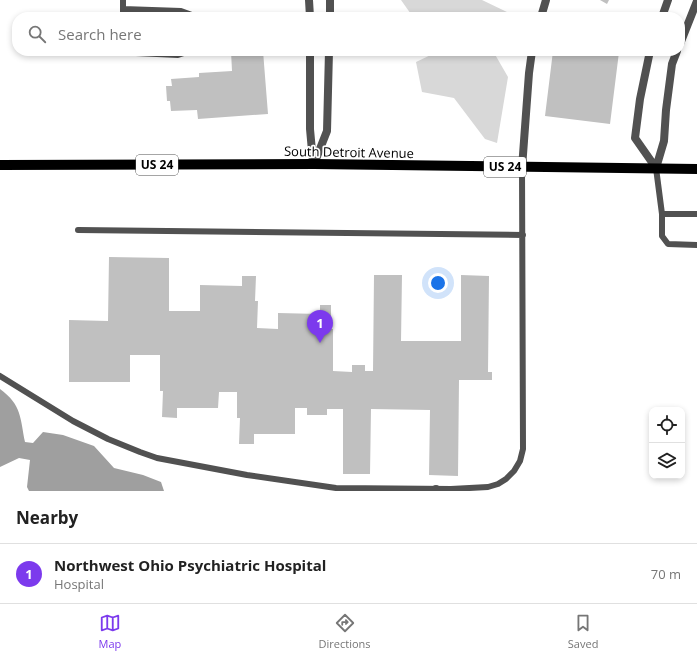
<!DOCTYPE html>
<html lang="en">
<head>
<meta charset="utf-8">
<style>
	body { margin:0; font-family:"Open Sans",sans-serif; background:#f2f2f2; color:#222 }
	.controls { position:absolute; right:12px; bottom:12px; display:grid; overflow:hidden; border-radius:8px; box-shadow:0 2px 6px #0003 }
	.controls button { width:36px; height:36px; display:grid; place-items:center; padding:0; border:0; border-bottom:1px solid #e0e0e0; background:#fff; color:#222; font:20px sans-serif }
	.you { position:absolute; left:438px; top:283px; width:14px; height:14px; margin:-10px; border:3px solid #fff; border-radius:50%; background:#1a73e8; box-shadow:0 0 0 6px #1a73e833 }
	.badge { display:grid; place-items:center; width:26px; height:26px; border-radius:50%; background:#7c3aed; color:#fff; font-size:13px; font-weight:700 }
	.pin { position:absolute; translate:-50% -33px; filter:drop-shadow(0 1px 2px #0008) }
	.pin::after { content:''; position:absolute; top:21px; width:14px; height:12px; background:inherit; clip-path:polygon(0 0,100% 0,50% 100%) }
	.list { margin:0; padding:0; list-style:none }
	h2 { display:flex; justify-content:space-between; align-items:center; height:52px; margin:0; padding:0 16px; font-size:17px }
	h2 small { font-size:13px; font-weight:400; color:#767676 }
	.list li { display:grid; grid-template-columns:26px 1fr auto; gap:12px; align-items:center; box-sizing:border-box; height:60px; padding:0 16px; border-top:1px solid #e0e0e0 }
	.list b { display:block; font-size:15px; white-space:nowrap }
	.list p { margin:0; font-size:13px; white-space:nowrap; color:#767676 }
	.list em { font-size:13px; font-style:normal; color:#767676 }
	.icon { flex:none; width:22px; height:22px; fill:none; stroke:currentColor; stroke-width:2; stroke-linecap:round; stroke-linejoin:round }
	.map { position:relative; flex:none; width:697px; height:491px; overflow:hidden }
	.search { position:absolute; background:#fff; box-shadow:0 2px 6px #0003; left:12px; right:12px; top:12px; height:44px; display:flex; align-items:center; gap:10px; box-sizing:border-box; padding:0 14px; border-radius:16px; color:#767676; font-size:15px }
	.sheet { height:112px; background:#fff }
	nav { display:flex; justify-content:space-around; align-items:center; box-sizing:border-box; height:56px; border-top:1px solid #e0e0e0; background:#fff; font-size:11px; color:#767676 }
	nav a { display:grid; justify-items:center; gap:2px }
	nav .on { color:#7c3aed }
	.map>svg:first-child { display:block }
</style>
</head>
<body>
<div class="map">
<svg width="697" height="491" viewBox="0 0 697 491">
	<rect width="100%" height="100%" fill="#fff"/>
	<path fill="#d8d8d8" d="M 401,0 L 482,0 L 507,12 L 505,17 L 413,17 Z
		M 437,51 L 493,51 L 508,77 L 497,143 L 485,139 L 454,98 L 422,92 L 416,62 L 437,52 Z"/>
	<path fill="#9f9f9f" d="M 0,389 C 22,405 20,418 25,442 L 33,443 L 43,432 L 63,435 L 94,446 L 114,468 L 143,475 L 161,482 L 164,491 L 29,491 L 27,487 L 30,460 L 19,458 L 0,467 Z"/>
	<path fill="#c0c0c0" d="M 600,0 L 609,0 L 607,4 Z
		M 231,51 L 263,51 L 268,114 L 198,119 L 197,110 L 171,111 L 170,101 L 167,101 L 166,86 L 172,86 L 171,79 L 199,77 L 199,73 L 232,71 Z
		M 553,51 L 619,52 L 610,124 L 545,116 Z
		M 109,257 L 169,258 L 169,311 L 200,311 L 200,285 L 242,286 L 242,276 L 256,276 L 255,301 L 258,301 L 257,328 L 278,329 L 278,313 L 320,314 L 320,305 L 331,305 L 331,329 L 333,329 L 333,371 L 352,372 L 352,365 L 365,365 L 365,371 L 373,371 L 374,275 L 402,275 L 401,341 L 461,341 L 461,275 L 489,276 L 488,372 L 492,372 L 492,380 L 459,380 L 458,476 L 429,475 L 430,410 L 371,409 L 370,474 L 343,474 L 343,409 L 327,409 L 327,415 L 307,415 L 307,408 L 295,408 L 295,434 L 254,434 L 254,444 L 239,444 L 240,418 L 237,418 L 237,392 L 219,392 L 218,408 L 177,408 L 177,418 L 162,417 L 163,391 L 160,391 L 160,355 L 130,355 L 130,382 L 69,382 L 69,320 L 108,321 Z"/>
	<g fill="none" stroke-linecap="round" stroke-linejoin="round">
		<path stroke="#515151" stroke-width="6" d="M 123,0 L 123,17
			M 123,9 L 181,11 L 192,15 L 193,17
			M 134,51 L 136,53 L 178,55 L 190,51
			M 656,168 L 662,214 L 662,236 L 668,244 L 697,245
			M 662,214 L 697,214
			M 78,230 L 523,235
			M 0,376 L 73,421 L 108,439 L 140,452 L 157,458 L 247,475 L 336,488 L 451,489 L 488,487 L 498,484 L 506,479 L 514,471 L 520,461 L 523,449 L 522,168"/>
		<path stroke="#515151" stroke-width="8" d="M 309,0 L 310,17
			M 330,17 L 330,0
			M 541,17 L 546,0
			M 662,17 L 668,0
			M 680,44 L 697,1
			M 310,51 L 310,129 L 313,162
			M 650,51 L 640,99 L 635,138 L 656,168
			M 314,164 L 327,131 L 329,51
			M 522,168 L 529,73 L 532,51
			M 656,168 L 664,141 L 666,110 L 672,64 L 677,51
			M 436,489 L 436,491"/>
		<path stroke="#000" stroke-width="10" d="M 0,165 L 314,164 L 697,169"/>
	</g>
	<g text-anchor="middle" stroke-width="3.5" stroke-linejoin="round" paint-order="stroke">
		<g fill="#fff" stroke="#4c4c4c" stroke-width="1">
			<rect x="136" y="155" width="42" height="20" rx="3"/>
			<rect x="484" y="157" width="42" height="20" rx="3"/>
		</g>
		<g font-size="12" font-weight="bold" fill="#000">
			<text x="157" y="169">US 24</text>
			<text x="505" y="171">US 24</text>
		</g>
		<g font-size="13" fill="#000" stroke="#fff">
			<text transform="translate(349 152) rotate(1)" y="5">South Detroit Avenue</text>
		</g>
	</g>
</svg>
<div class="controls">
<button><svg class="icon" aria-label="locate" viewBox="0 0 24 24"><circle cx="12" cy="12" r="6"/><path d="M12 2v4M12 18v4M2 12h4M18 12h4"/></svg></button>
<button><svg class="icon" aria-label="layers" viewBox="0 0 24 24"><path d="M12 4l9 5-9 5-9-5zM3 14l9 5 9-5"/></svg></button>
</div>
<div class="you"></div>
<div class="pin badge" style="left:320px;top:343px">1</div>
<div class="search"><svg class="icon" aria-label="search" viewBox="0 0 24 24"><circle cx="10" cy="10" r="6"/><path d="M15 15l6 6"/></svg>Search here</div>
</div>
<section class="sheet">
<h2>Nearby<small></small></h2>
<ul class="list">
<li><span class="badge">1</span><div><b>Northwest Ohio Psychiatric Hospital</b><p>Hospital</p></div><em>70 m</em></li>
</ul>
</section>
<nav>
<a class="on"><svg class="icon" aria-label="map" viewBox="0 0 24 24"><path d="M3 6l6-2 6 2 6-2v14l-6 2-6-2-6 2zM9 4v14M15 6v14"/></svg>Map</a>
<a><svg class="icon" aria-label="directions" viewBox="0 0 24 24"><path d="M12 3l9 9-9 9-9-9zM9 14v-3h6M13 9l2 2-2 2"/></svg>Directions</a>
<a><svg class="icon" aria-label="saved" viewBox="0 0 24 24"><path d="M7 4h10v16l-5-4-5 4z"/></svg>Saved</a>
</nav>
</body>
</html>
